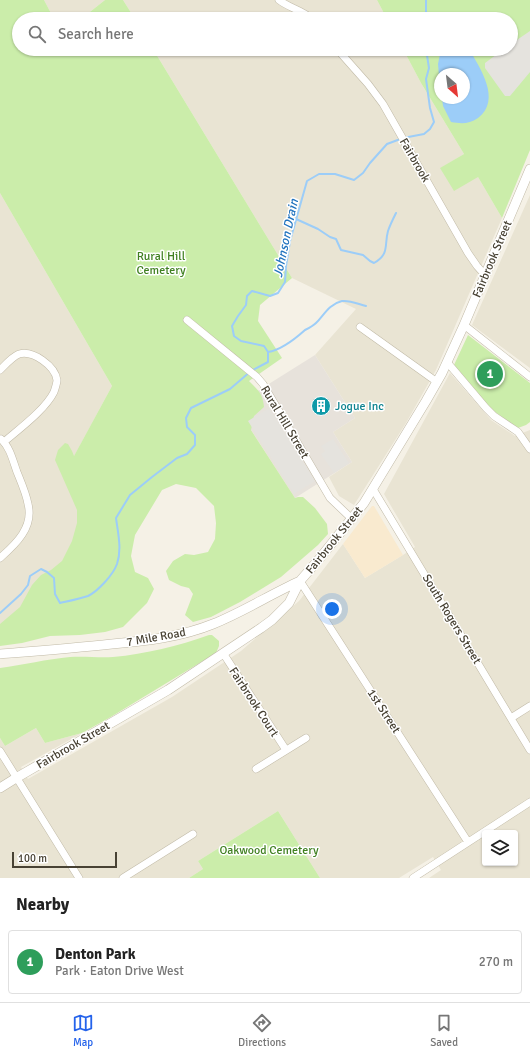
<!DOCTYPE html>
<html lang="en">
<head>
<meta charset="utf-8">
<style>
	body { margin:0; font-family:Signika,sans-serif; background:#f2f2f2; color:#222 }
	.controls { position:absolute; right:12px; bottom:12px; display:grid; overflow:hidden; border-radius:4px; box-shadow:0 1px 3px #0004 }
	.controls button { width:36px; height:36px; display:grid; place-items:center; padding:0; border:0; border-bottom:1px solid #e0e0e0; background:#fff; color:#222; font:20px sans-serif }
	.compass { position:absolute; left:434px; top:68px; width:36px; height:36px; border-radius:50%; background:#fff; box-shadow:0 1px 3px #0004; rotate:152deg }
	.scale { position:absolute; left:12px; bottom:10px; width:105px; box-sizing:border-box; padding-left:4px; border:2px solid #484234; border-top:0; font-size:11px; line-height:14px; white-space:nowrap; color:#484234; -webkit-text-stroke:3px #fff; paint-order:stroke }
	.you { position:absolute; left:332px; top:609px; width:14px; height:14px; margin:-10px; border:3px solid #fff; border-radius:50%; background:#1a73e8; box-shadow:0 0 0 6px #1a73e833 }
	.badge { display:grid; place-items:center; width:26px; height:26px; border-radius:50%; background:#2563eb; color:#fff; font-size:13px; font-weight:700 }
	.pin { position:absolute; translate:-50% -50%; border:2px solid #fff; box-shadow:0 1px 4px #0006 }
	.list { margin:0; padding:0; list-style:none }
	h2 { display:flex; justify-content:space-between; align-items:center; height:52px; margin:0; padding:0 16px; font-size:17px }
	h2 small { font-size:13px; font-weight:400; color:#767676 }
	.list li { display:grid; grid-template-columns:26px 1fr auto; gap:12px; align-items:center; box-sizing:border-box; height:64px; margin:0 8px 8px; padding:0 8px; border:1px solid #e0e0e0; border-radius:4px }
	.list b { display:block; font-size:15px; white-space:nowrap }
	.list p { margin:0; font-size:13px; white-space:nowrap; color:#767676 }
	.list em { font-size:13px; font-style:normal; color:#767676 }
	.icon { flex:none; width:22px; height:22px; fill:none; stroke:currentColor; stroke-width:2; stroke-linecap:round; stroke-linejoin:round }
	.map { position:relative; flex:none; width:530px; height:878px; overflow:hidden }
	.search { position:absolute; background:#fff; box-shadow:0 1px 3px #0004; left:12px; right:12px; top:12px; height:44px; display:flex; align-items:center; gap:10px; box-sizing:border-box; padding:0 14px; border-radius:22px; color:#767676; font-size:15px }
	.sheet { height:124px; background:#fff }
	nav { display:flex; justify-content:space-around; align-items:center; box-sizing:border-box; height:56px; border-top:1px solid #e0e0e0; background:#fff; font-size:11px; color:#767676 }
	nav a { display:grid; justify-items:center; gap:2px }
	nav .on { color:#2563eb }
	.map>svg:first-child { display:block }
</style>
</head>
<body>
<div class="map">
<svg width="530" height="878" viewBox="0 0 530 878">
	<rect width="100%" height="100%" fill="#f5f1e6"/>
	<path fill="#e9e4d3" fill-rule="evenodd" d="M 44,0 L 105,0 L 81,19 L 54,19 Z
		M 123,0 L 377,0 L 387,19 L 135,19 Z
		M 153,49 L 403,49 L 421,83 L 464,154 L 441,168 L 478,177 L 502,218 L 436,370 L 406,423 L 354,505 L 339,496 L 329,477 L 352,462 L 333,432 L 355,418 L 315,355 L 356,309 L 292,278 Z
		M 0,193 L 112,386 L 71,462 L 103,516 L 0,638 Z
		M 530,195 L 530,368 L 472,325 Z
		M 450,373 L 491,420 L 515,436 L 530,430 L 530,878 L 429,878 L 441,870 L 433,857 L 399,878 L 320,878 L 278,811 L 198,861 L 203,869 L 189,878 L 0,878 L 0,738 L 5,746 L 36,728 L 45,743 L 82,733 L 21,767 L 28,779 L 172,697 L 241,651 L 299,601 L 343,544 L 365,578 L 403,555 L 415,547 L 384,494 ZM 485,833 L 515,833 L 515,863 L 485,863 Z"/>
	<path fill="#f9eacf" d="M 372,506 L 374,506 L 403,555 L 365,578 L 343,544 Z"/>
	<path fill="#e7e2db" d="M 315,355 L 355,418 L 333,432 L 352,462 L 295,498 L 235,405 Z"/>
	<path fill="#cbedaa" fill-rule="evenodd" d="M 0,0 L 44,0 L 54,19 L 19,19 L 19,49 L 153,49 L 292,278 L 260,305 L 258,321 L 282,358 L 249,381 C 258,390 263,394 264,407 L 254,416 L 251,430 L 295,498 L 298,497 L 303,497 L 315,508 L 327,524 L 328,534 L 318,545 L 281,577 L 240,602 L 211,617 L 193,622 L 185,615 L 193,594 L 189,588 L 181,586 L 169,580 L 166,571 L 173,561 L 185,554 L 194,555 L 208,552 L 215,539 L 216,523 L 214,506 L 196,488 L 176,484 L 162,490 L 135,535 L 131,556 L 135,572 L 148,578 L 154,589 L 147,603 L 123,627 L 105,632 L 80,635 L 50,636 L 22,643 L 0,646 L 0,624 L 20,607 L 32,585 L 41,575 L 51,570 L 62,561 L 72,541 L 77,523 L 77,510 L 55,460 L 58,450 L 65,443 L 68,444 L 72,451 L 74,456 L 112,386 L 0,193 Z
		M 105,0 L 123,0 L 135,19 L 81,19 Z
		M 377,0 L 530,0 L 530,150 L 502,218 L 478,177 L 454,191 L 440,168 L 464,154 L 421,83 L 403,49 L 511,49 L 511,19 L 387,19 ZM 440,74 L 464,74 L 464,98 L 440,98 Z
		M 468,335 L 530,383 L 530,422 L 526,425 L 518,428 L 492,410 L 454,365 Z
		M 209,635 L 212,635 L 219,641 L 219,646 L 216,653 L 109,718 L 82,733 L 45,743 L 36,728 L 5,746 L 0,738 L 0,668 C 23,665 47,659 70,657 C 85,656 99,658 113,657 C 146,654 178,646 209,635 Z
		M 278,811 L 320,878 L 189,878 L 203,869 L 198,861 Z"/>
	<path fill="#e5e3de" d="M 530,31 L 530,72 L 510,96 L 505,96 L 485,68 L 485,63 L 504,49 L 511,49 L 511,44 Z
		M 269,408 L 315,481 L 294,494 L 248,421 Z
		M 333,439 L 349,463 L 334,473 L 321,454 L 325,451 L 321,446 Z"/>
	<path fill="#9ccdf8" d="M 441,49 L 469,49 C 480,68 502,100 478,118 C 469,124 462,124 451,122 L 443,106 L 442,98 L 464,98 L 464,74 L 440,74 L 440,88 L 438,64 Z"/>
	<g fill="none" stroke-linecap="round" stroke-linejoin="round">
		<path stroke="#9ccdf8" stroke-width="2" d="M 426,0 L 426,19
			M 296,219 L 318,229 L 330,237 L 336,239 L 341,250 L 363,255 L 370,261 L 374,263 C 390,254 384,245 388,231 C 390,225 393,219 396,213
			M 268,352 C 281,350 295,339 305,330 C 309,328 313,326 316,323 C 324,315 329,304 342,301 C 350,300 358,304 366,306
			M 0,613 L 21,594 L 28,585 L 30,576 L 41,569 L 47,572 L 54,578 L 55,594 L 60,603 C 69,601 79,599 88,596 C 98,591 113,575 117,564 C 122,549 118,533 116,518 L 130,495 L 152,477 L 177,458 L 187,454 L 195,445 L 195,435 L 187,427 L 186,418 L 191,408 L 230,389 L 251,371 L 268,362 L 268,352 L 264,346 L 241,341 L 234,336 L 232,326 L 238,316 L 246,305 L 247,296 L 252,291 L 270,296 L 278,293 L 285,282 L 286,266 L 290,241 L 307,181 L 319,174 L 335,174 L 354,180 L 363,173 L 370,163 L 387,144 L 403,138 L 424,134 L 430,129 L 434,122 L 430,108 L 426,79 L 429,68 L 426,49"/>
		<g stroke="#c1baa7" stroke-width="8">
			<path id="minor" d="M 279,0 C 289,8 302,10 312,19
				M 337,49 L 368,84 L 383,104 L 468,253 L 477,266 L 485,275
				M 187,320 L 257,377 L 263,384 L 330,498 L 352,519
				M 464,325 L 530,377
				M 360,327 L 437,382
				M 447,362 L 486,408 L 494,416 L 518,432 L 530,449
				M 0,370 C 6,364 12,357 19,354 C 33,350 55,366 57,380 C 57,383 55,389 54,392 C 45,410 19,429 4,442
				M 373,489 L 530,750
				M 0,558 C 16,544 34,527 28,504 C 26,493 21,482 17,472 C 13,461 10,447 1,439
				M 300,581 L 468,842
				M 223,653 L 286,750
				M 511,718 L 530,706
				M 0,751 L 79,878
				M 256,769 L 306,738
				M 123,878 L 193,834
				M 413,878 L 530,802"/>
		</g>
		<g stroke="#c1baa7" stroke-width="10">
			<path id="tertiary" d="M 0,654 C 37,651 75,648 112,644 C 146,641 181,637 213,624 C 243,612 271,594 300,581
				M 0,788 L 16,778 L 168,690 L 261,628 L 272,620 L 289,603 L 300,581 L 320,558 L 364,503 L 426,401 L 442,373 L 464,325 L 530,169"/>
		</g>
		<use href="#minor" stroke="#fff" stroke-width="7"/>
		<use href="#tertiary" stroke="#fff" stroke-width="9"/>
	</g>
	<defs>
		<g id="building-disc" transform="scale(1)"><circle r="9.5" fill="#0f9aa8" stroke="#fff"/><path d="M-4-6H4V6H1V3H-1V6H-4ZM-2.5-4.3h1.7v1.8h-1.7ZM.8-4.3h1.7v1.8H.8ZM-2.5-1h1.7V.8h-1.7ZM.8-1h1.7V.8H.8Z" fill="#fff"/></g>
	</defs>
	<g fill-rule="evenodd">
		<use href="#building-disc" x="321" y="406"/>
	</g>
	<g text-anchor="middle" stroke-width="3" stroke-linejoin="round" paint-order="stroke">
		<g font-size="12" fill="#484234" stroke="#fff">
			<text transform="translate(415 160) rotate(60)" y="4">Fairbrook</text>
			<text transform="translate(492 259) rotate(-67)" y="4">Fairbrook Street</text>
			<text transform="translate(285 422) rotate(59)" y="4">Rural Hill Street</text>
			<text transform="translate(334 540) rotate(-51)" y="4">Fairbrook Street</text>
			<text transform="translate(452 619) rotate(59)" y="4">South Rogers Street</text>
			<text transform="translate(156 637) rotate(-10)" y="4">7 Mile Road</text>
			<text transform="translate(254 702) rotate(57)" y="4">Fairbrook Court</text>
			<text transform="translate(384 711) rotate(57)" y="4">1st Street</text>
			<text transform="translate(73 745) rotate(-30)" y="4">Fairbrook Street</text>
		</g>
		<g font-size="12" fill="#408021" stroke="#fff">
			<text x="161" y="260">Rural Hill<tspan x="161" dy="14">Cemetery</tspan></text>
			<text x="269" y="854">Oakwood Cemetery</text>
		</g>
		<g font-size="12" fill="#0d838f" stroke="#fff" text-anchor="start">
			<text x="335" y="410">Jogue Inc</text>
		</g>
		<g font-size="13" font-style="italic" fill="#2274bf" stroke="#fff">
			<text transform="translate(285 238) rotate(-78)" y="5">Johnson Drain</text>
		</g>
	</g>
</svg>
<div class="controls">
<button><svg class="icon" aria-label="layers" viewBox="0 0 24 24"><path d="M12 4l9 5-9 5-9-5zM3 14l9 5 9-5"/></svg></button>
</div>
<svg class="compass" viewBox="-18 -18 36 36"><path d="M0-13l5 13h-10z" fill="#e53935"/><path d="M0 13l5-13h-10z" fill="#767676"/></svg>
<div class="scale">100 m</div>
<div class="you"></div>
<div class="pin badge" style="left:490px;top:374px;background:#2e9e5b">1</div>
<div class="search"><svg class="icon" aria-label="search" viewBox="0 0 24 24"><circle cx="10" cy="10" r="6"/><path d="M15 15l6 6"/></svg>Search here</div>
</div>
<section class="sheet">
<h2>Nearby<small></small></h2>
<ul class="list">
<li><span class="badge" style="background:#2e9e5b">1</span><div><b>Denton Park</b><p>Park · Eaton Drive West</p></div><em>270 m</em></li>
</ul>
</section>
<nav>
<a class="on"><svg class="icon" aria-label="map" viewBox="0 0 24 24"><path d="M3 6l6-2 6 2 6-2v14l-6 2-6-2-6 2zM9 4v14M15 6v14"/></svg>Map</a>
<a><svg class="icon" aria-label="directions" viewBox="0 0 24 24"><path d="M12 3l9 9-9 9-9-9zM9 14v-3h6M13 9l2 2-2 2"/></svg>Directions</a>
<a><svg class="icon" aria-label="saved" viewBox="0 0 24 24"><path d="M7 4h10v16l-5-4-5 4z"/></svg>Saved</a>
</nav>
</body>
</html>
